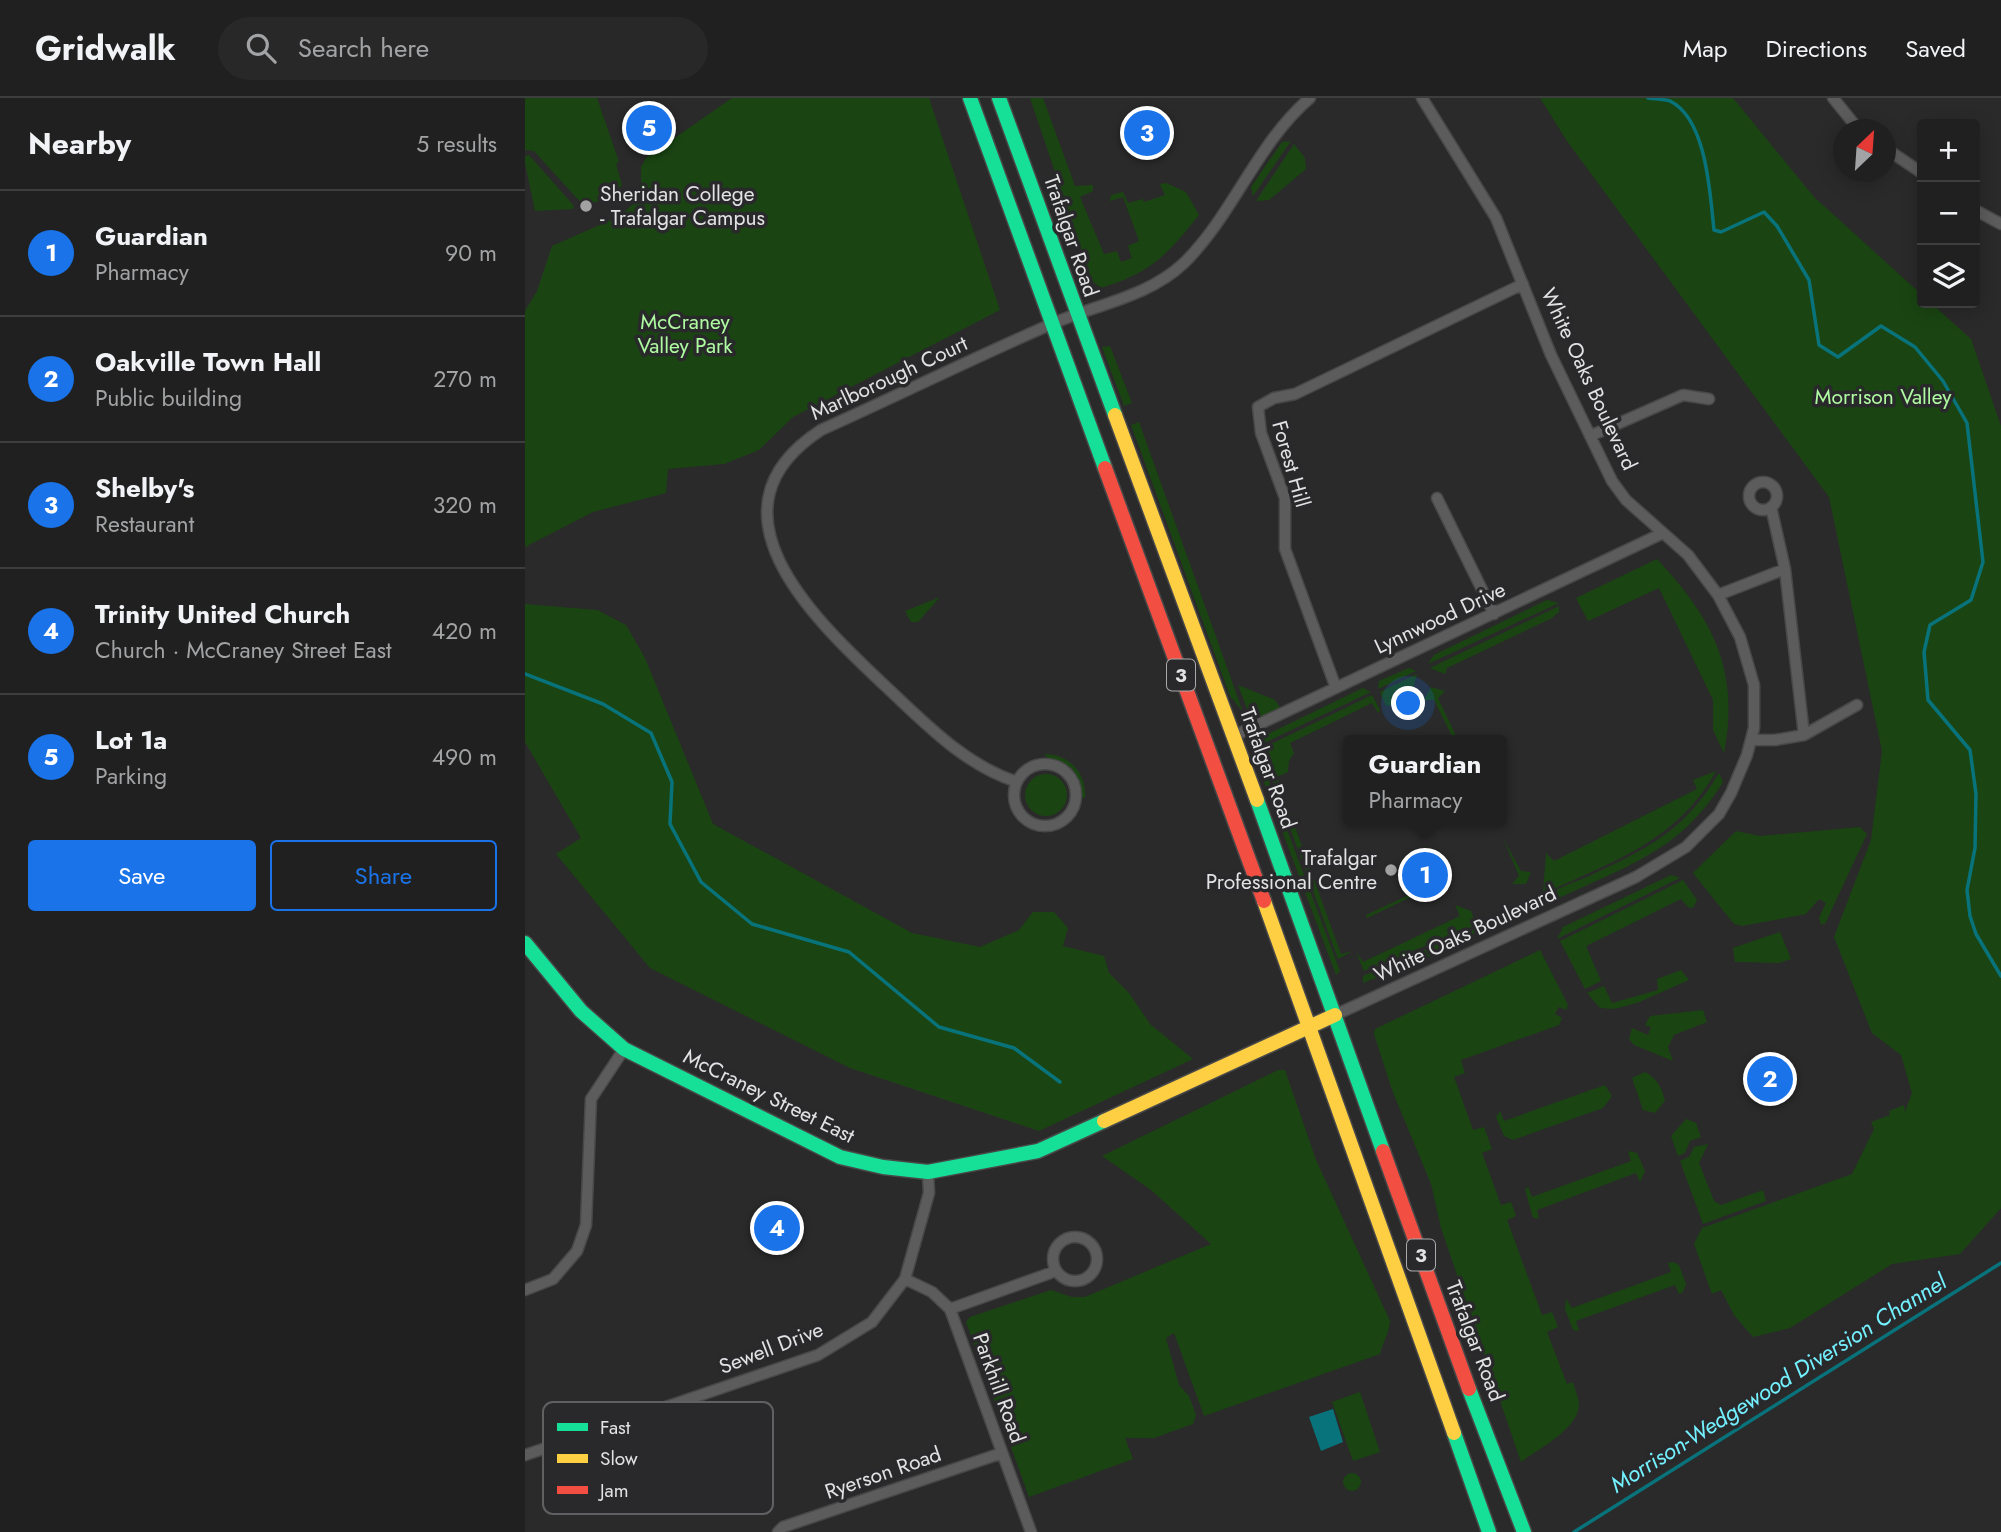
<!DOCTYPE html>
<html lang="en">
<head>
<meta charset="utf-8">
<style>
	body { margin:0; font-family:Jost,sans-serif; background:#282829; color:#f1f3f6 }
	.controls { position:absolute; right:21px; top:21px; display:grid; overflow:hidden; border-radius:7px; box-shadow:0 4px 18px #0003 }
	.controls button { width:63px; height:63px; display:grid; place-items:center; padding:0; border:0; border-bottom:2px solid #3d3e3e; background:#202020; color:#f1f3f6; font:35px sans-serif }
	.compass { position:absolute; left:1308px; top:21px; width:63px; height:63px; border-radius:50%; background:#202020; box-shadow:0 4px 18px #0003; rotate:25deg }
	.you { position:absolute; left:884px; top:606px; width:24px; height:24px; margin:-18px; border:5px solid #fff; border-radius:50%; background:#1a73e8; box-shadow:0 0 0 10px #1a73e833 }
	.badge { display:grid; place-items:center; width:46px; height:46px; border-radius:50%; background:#1a73e8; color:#fff; font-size:23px; font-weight:700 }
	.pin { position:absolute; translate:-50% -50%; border:4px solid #fff; box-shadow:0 2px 7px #0006 }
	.popup { position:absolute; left:818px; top:637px; width:164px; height:91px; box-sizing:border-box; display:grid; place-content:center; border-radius:7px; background:#202020; filter:drop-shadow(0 2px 5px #0005); font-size:23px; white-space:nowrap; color:#a2a3a5 }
	.popup b { font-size:26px; color:#f1f3f6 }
	.popup::after { content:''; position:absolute; left:50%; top:100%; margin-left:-14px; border:14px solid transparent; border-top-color:#202020 }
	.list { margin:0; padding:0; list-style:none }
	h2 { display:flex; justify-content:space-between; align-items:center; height:91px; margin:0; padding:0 28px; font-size:30px }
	h2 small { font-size:23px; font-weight:400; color:#a2a3a5 }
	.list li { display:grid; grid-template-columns:46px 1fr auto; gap:21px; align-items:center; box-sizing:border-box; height:126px; padding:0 28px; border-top:2px solid #3d3e3e }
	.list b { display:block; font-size:26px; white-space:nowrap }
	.list p { margin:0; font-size:23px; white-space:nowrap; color:#a2a3a5 }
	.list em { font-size:23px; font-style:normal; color:#a2a3a5 }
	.actions { display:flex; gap:14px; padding:21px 28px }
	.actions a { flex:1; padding:16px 0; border:2px solid #1a73e8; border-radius:7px; text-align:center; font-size:24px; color:#1a73e8 }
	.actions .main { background:#1a73e8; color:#fff }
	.icon { flex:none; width:38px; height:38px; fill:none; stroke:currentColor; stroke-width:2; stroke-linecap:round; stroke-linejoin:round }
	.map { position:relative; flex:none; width:1476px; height:1434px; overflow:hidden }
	header { display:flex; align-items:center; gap:42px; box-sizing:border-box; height:98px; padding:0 35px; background:#202020; border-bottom:2px solid #3d3e3e }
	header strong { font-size:33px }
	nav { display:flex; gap:38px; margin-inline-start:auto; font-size:24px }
	.search { width:490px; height:63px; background:#282829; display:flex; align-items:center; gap:18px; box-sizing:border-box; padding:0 24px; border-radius:38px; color:#a2a3a5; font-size:26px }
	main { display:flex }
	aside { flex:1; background:#202020 }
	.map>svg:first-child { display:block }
</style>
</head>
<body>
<header>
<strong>Gridwalk</strong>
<div class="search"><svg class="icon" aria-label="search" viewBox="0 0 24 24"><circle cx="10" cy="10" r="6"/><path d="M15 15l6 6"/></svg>Search here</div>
<nav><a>Map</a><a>Directions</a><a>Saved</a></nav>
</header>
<main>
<aside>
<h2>Nearby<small>5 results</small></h2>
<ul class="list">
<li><span class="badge">1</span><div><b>Guardian</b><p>Pharmacy</p></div><em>90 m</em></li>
<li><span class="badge">2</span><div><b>Oakville Town Hall</b><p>Public building</p></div><em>270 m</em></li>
<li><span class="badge">3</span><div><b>Shelby's</b><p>Restaurant</p></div><em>320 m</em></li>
<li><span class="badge">4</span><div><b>Trinity United Church</b><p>Church · McCraney Street East</p></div><em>420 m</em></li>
<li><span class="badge">5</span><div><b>Lot 1a</b><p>Parking</p></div><em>490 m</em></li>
</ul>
<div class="actions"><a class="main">Save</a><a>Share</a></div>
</aside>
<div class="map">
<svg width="1476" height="1434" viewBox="0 0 1476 1434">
	<rect width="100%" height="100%" fill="#2a2a2a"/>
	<path fill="#1a4512" d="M 0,0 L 72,0 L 94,64 L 91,66 L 97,87 C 85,100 75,104 58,107 L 9,53 L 0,52 Z
		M 207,0 L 404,0 L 475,212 L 268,319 L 234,352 L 199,366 L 143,371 L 141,395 L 68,414 L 0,449 L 0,213 L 12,193 L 27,148 L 95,118 L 116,99 L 116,69 L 121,60 Z
		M 505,0 L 518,0 L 550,88 L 568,87 L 568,93 L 555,99 L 579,156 L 592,153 L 596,164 L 607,160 L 603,148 L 614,143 L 598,99 L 585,103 L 586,97 L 598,94 L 603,105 L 618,101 L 619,104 L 640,97 L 635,86 L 641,85 L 661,94 L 674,117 C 643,156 626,175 576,190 L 567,183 Z
		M 1015,0 L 1208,0 L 1289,99 L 1397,197 L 1397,205 L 1406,205 L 1446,241 L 1476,328 L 1476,1110 L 1435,1156 L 1367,1166 L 1265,1230 L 1228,1239 L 1209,1217 L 1196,1192 L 1187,1196 L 1169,1146 L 1177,1130 L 1327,1076 L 1349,1031 L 1346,1024 L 1365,1017 L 1364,1013 L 1379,1007 L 1380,1014 L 1387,995 L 1376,957 L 1347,935 L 1309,839 L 1346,742 L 1357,653 L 1304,399 L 1042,43 Z
		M 766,43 L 728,98 L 726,89 L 757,44 Z
		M 769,46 L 780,60 L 781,71 L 744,102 L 731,103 Z
		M 4,57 L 49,108 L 48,111 L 10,113 L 0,65 L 0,58 Z
		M 585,248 L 607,305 L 599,308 L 577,249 Z
		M 614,324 L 718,614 L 705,598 L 606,327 Z
		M 1132,461 C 1188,521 1215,572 1199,655 L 1188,632 L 1188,602 L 1134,490 L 1063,523 L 1051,500 Z
		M 415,499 L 393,524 L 386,524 L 380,513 Z
		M 1022,502 L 1034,505 L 903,566 L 909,557 Z
		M 0,506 L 72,512 L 101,527 L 120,560 L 188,726 L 387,835 L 455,849 L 494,832 L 508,814 L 529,814 L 543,830 L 538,848 L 579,858 L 584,875 L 604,895 L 625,926 L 668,961 L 514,1033 L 325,970 L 125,870 L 31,756 L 56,740 L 0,644 Z
		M 1034,508 L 1034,514 L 1027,520 L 922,570 L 920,576 L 905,570 Z
		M 884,570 L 891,573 L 853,591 L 854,583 Z
		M 892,576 L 888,591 L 869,600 L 872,606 L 861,608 L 855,594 Z
		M 713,587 L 750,602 L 756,611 L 736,619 L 724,616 Z
		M 906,589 L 920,593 L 913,600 L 933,642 L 929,642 L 909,602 L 899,602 Z
		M 838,590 L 846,594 L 735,647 L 734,643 L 739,638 Z
		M 847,597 L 855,612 L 853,615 L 847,605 L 765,645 L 769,655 L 764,663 L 763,674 L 752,679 L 816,856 L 828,853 L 813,861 L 736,651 Z
		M 731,649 L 815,873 L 811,877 L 730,660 Z
		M 519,656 C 544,656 562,675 560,700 L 555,699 C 554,665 535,673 519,656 Z
		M 1191,673 C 1152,744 1086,764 1018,796 L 1021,755 L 1029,763 L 1172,691 L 1168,682 Z
		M 1194,675 L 1198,684 C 1154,755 1100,768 1028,803 L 1020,801 C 1024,792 1054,783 1066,777 C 1124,750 1160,732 1194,675 Z
		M500 697a21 21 0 1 1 42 0a21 21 0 1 1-42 0Z
		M 1335,729 L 1342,736 L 1300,826 L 1296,826 L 1294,820 L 1301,805 L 1294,801 L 1281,816 L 1217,828 L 1209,826 L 1168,775 L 1211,733 L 1235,738 Z
		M 978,740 L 996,773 L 1006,774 L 1001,786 L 987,786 L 994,778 Z
		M 901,749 L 914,778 L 880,796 L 878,792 L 909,777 L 897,751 Z
		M 1146,777 L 1155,780 L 1032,841 L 1038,829 Z
		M 916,782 L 917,784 L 842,820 L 841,817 Z
		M 1158,782 L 1172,802 L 1168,810 L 1163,809 L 1156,801 L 1061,848 L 1076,883 L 1060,891 L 1035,843 Z
		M 930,807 L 946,813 L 951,827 L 839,873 L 831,854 L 838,864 L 935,818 Z
		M 997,810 L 994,820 L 977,828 L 967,823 Z
		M 951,830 L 947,841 L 838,885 L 838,878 Z
		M 1255,834 L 1266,861 L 1254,865 L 1210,864 L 1208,850 Z
		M 1015,852 L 1043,907 L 1041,912 L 1034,909 L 1030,916 L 1037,920 L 1034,927 L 936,962 L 940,975 L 929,979 L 948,1032 L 959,1029 L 967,1051 L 957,1055 L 976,1107 L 986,1104 L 991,1118 L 982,1122 L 1017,1217 L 1027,1214 L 1033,1229 L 1022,1234 L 1042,1286 L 1048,1284 C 1050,1291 1053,1299 1054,1306 C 1054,1331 1013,1351 996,1364 L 916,1130 L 906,1086 L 867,992 L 849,936 L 850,931 Z
		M 1156,872 L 1164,882 L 1112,905 L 1089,911 L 1075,910 L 1062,895 L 1079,888 L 1087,905 L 1133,892 L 1132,881 Z
		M 1178,912 L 1182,924 L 1149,937 L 1143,949 L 1148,963 L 1109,947 L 1104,941 L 1107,930 L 1123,937 L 1126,929 L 1120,927 L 1125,918 Z
		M 753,972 L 760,972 L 791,1062 L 865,1223 C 864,1236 858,1243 855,1256 L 679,1318 L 649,1235 L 641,1240 L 654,1287 L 664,1298 L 671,1317 L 668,1326 L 629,1340 L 600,1340 L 608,1361 L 504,1399 L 441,1224 L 445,1219 L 526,1192 L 547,1199 L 560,1199 L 686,1146 L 626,1092 L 577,1058 Z
		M 1120,974 C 1132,980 1137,990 1140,1003 L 1130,1015 L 1118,1012 L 1107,980 Z
		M 1080,987 L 1087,998 L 1078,1010 L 988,1042 L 979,1038 L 971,1019 L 975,1013 L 979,1023 Z
		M 1161,1021 L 1171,1025 L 1176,1039 L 1165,1043 L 1160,1055 L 1153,1058 L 1146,1038 Z
		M 1183,1046 L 1174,1065 L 1189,1103 L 1196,1107 L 1238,1092 L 1241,1103 L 1178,1126 L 1155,1063 L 1164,1059 L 1169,1049 Z
		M 1103,1053 L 1112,1055 L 1120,1073 L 1115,1084 L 1111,1075 L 1012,1112 L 1014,1120 L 1008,1120 L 1000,1091 L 1003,1089 L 1007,1099 L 1106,1063 Z
		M 1148,1164 L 1154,1167 L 1161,1186 L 1158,1194 L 1154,1196 L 1150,1187 L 1051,1223 L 1054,1233 L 1048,1232 L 1040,1211 L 1041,1201 L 1047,1210 L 1146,1174 L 1143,1165 Z
		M 835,1294 L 855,1354 L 828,1363 L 807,1304 Z
		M818 1384a9 9 0 1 1 18 0a9 9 0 1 1-18 0Z"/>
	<path fill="#09737c" d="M 808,1311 L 818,1344 L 796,1353 L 784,1319 Z"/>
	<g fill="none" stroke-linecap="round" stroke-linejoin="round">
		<path stroke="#09737c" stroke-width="3.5" d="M 1123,0 C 1129,1 1139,1 1145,3 C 1182,21 1185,97 1189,132 L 1196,134 L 1239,114 L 1252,128 L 1284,182 L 1294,247 L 1313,259 L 1356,228 L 1390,249 L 1418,283 L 1442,325 L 1458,464 L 1446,502 L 1405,527 L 1399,554 L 1403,602 L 1445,652 L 1451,696 L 1450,750 L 1442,792 L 1445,818 L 1451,836 L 1476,878
			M 0,576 L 78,606 L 126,635 L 147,684 L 145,726 L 176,784 L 227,826 L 324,854 L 414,929 L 489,950 L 535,984
			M 1049,1434 L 1476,1165"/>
		<g stroke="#484849" stroke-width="13">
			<path id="street" d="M 1308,0 L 1334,32
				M 1360,50 L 1397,75
				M 1450,112 L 1476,126
				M 1065,338 L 1158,297 L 1184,301
				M1224 398a14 14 0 1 1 28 0a14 14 0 1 1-28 0Z
				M 912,400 L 969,516
				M 1246,409 L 1260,471 L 1279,637
				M 1193,497 L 1260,471
				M 811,590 L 760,451 L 760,400 L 736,335 L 733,309 L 749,300 L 770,296 L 998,186
				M 709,638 L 1138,435
				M 1226,642 L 1250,642 L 1279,637 L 1332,607
				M489 697a31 31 0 1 1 62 0a31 31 0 1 1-62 0Z
				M 492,684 C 437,666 397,622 356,584 C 286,518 175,411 296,332 C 374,297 450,259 529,225 C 573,206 623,199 659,165 C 708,117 732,45 785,0
				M 810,917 L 1111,779 L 1161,749 L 1194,716 L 1206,695 L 1222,657 L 1229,630 L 1229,587 L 1215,539 L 1193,497 L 1163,457 L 1101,402 L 1087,383 L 1026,257 L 971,120 L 897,0
				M528 1161a22 22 0 1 1 44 0a22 22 0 1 1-44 0Z
				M 380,1181 L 407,1194 L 425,1211 L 506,1434
				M 0,1192 L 28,1181 L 52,1153 L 61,1127 L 66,1001 L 99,951
				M 425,1211 L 531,1173
				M 0,1357 L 293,1257 L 347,1224 L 380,1181 L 404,1095 L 403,1074
				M 253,1434 L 258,1429 L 477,1355"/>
		</g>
		<g stroke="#484849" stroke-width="17">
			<path id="fast" d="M 445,0 L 580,370
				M 474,0 L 590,317
				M 732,702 L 858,1053
				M 0,845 L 56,913 L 99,951 L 315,1059 L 358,1069 L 403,1074 L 513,1053 L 579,1023
				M 944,1291 L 999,1434
				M 929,1335 L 964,1434"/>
		</g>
		<g stroke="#484849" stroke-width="17">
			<path id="slow" d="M 590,317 L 732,702
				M 739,803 L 929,1335
				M 579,1023 L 810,917"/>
		</g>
		<g stroke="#484849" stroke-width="17">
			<path id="jam" d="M 580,370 L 739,803
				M 858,1053 L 944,1291"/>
		</g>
		<use href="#street" stroke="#5c5c5d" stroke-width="10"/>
		<use href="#fast" stroke="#16e098" stroke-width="14"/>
		<use href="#slow" stroke="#ffcf43" stroke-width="14"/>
		<use href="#jam" stroke="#f24e42" stroke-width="14"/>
	</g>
	<g fill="#a2a2a3" stroke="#29292b" stroke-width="2.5">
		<circle cx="61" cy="108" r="7"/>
		<circle cx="866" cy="772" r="7"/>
	</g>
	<g text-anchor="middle" stroke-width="7" stroke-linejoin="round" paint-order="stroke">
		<g fill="#29292b" stroke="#aaaaac" stroke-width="2">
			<rect x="642" y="561.5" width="28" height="31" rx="5"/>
			<rect x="882" y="1141.5" width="28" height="31" rx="5"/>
		</g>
		<g font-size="19" font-weight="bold" fill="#e2e2e4">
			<text x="656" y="584">3</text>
			<text x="896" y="1164">3</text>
		</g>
		<g font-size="21" fill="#e2e2e4" stroke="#29292b" text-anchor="start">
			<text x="75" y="103">Sheridan College<tspan x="75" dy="24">- Trafalgar Campus</tspan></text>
			<text x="852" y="767" text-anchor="end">Trafalgar<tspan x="852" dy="24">Professional Centre</tspan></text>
		</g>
		<g font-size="21" fill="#e2e2e4" stroke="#29292b">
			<text transform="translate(546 138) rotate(71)" y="7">Trafalgar Road</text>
			<text transform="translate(364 280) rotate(-25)" y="7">Marlborough Court</text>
			<text transform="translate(1064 281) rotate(65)" y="7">White Oaks Boulevard</text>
			<text transform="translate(766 366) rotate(74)" y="7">Forest Hill</text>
			<text transform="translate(915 520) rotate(-25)" y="7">Lynnwood Drive</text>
			<text transform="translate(743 670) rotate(70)" y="7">Trafalgar Road</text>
			<text transform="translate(940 836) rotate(-25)" y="7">White Oaks Boulevard</text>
			<text transform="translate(244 998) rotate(26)" y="7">McCraney Street East</text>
			<text transform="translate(950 1243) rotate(69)" y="7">Trafalgar Road</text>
			<text transform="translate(246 1250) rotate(-21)" y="7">Sewell Drive</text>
			<text transform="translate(474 1290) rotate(70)" y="7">Parkhill Road</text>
			<text transform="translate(358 1375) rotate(-19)" y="7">Ryerson Road</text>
		</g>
		<g font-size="21" fill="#affba1" stroke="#29292b">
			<text x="160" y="231">McCraney<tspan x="160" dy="24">Valley Park</tspan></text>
			<text x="1358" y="306">Morrison Valley</text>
		</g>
		<g font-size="23" font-style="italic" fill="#74f1ff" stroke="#29292b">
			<text transform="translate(1253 1285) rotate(-32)" y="8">Morrison-Wedgewood Diversion Channel</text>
		</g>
	</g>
	<rect x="18" y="1304" width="230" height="112" rx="10" fill="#29292b" stroke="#606062" stroke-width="2"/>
	<rect x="32" y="1325" width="31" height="8" fill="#16e098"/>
	<rect x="32" y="1356" width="31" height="9" fill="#ffcf43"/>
	<rect x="32" y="1388" width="31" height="8" fill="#f24e42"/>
	<g font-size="19" fill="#e2e2e4">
		<text x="75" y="1336">Fast</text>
		<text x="75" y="1367">Slow</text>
		<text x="75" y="1399">Jam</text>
	</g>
</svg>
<div class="controls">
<button>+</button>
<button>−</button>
<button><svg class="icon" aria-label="layers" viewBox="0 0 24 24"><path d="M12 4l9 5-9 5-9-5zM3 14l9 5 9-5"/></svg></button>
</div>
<svg class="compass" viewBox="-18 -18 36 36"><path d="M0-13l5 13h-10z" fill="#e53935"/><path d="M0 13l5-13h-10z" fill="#a2a3a5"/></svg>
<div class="you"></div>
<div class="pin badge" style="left:900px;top:777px">1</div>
<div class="popup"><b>Guardian</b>Pharmacy</div>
<div class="pin badge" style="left:1245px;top:981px">2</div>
<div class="pin badge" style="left:622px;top:35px">3</div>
<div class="pin badge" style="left:252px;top:1130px">4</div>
<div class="pin badge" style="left:124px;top:30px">5</div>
</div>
</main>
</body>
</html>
